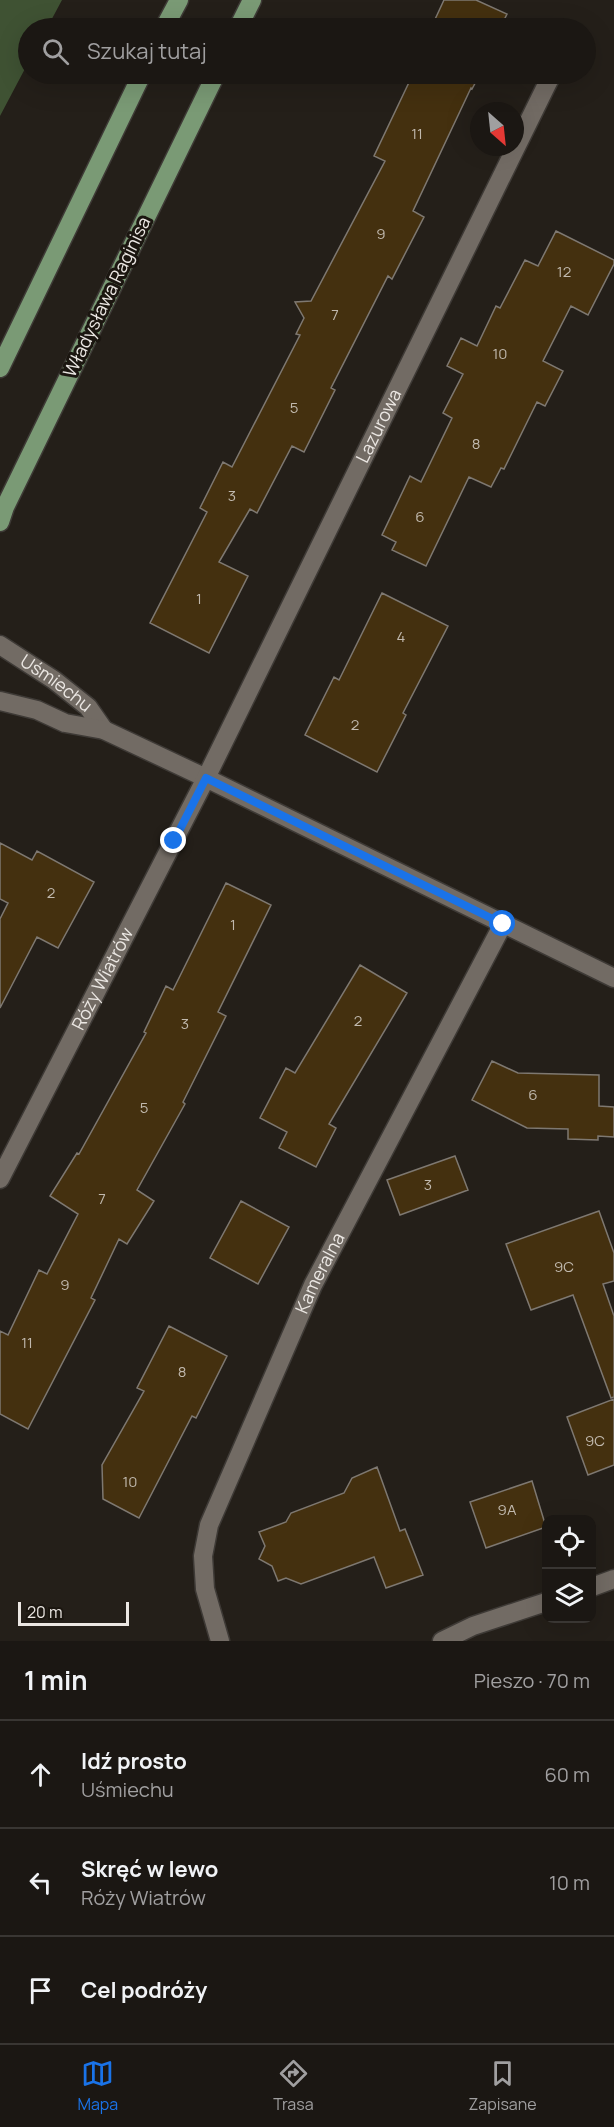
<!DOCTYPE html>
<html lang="pl">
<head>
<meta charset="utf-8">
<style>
	body { margin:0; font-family:Manrope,sans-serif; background:#282421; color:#f1f3f6 }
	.controls { position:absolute; right:18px; bottom:18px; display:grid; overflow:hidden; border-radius:12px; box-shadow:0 6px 24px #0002 }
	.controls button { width:54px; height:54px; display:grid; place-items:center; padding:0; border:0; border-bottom:2px solid #393633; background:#1b1713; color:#f1f3f6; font:30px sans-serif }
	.compass { position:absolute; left:470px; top:102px; width:54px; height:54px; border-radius:50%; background:#1b1713; box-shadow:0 6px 24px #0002; rotate:153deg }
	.scale { position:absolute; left:18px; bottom:15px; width:111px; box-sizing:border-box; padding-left:6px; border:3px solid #ebe7e3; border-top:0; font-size:16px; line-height:21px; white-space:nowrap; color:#ebe7e3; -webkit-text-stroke:4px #1b1610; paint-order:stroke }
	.stop { position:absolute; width:18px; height:18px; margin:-14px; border:4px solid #1a73e8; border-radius:50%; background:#fff }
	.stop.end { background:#1a73e8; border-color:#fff; box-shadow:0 2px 6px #0008 }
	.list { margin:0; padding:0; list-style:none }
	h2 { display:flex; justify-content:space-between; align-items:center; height:78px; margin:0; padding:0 24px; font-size:26px }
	h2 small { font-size:20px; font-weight:400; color:#a09fa0 }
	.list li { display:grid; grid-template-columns:39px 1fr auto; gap:18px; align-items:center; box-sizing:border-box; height:108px; padding:0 24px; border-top:2px solid #393633 }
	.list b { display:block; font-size:22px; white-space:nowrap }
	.list p { margin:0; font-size:20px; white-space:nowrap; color:#a09fa0 }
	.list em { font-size:20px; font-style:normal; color:#a09fa0 }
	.icon { flex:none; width:33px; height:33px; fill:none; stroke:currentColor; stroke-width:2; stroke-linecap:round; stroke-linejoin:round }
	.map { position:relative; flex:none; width:614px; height:1641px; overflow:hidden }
	.search { position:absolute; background:#1b1713; box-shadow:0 6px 24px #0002; left:18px; right:18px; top:18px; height:66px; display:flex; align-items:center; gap:15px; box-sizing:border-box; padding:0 21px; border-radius:33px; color:#a09fa0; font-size:22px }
	.sheet { height:402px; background:#1b1713 }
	nav { display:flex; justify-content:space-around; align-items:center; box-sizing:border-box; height:84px; border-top:2px solid #393633; background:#1b1713; font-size:16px; color:#a09fa0 }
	nav a { display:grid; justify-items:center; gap:3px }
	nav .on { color:#1a73e8 }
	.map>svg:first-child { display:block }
</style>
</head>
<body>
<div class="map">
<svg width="614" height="1641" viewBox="0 0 614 1641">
	<rect width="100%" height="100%" fill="#241f19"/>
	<path fill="#3f5233" d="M 0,0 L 62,0 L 47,28 L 28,28 L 28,63 L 0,116 Z"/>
	<path fill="#44300f" stroke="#7e7871" stroke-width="1.5" d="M 444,0 L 476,0 L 507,14 L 500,28 L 431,28 Z
		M 413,74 L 480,74 L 472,89 L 471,88 L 413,211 L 424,217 L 392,279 L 388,276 L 331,388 L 335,390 L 304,452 L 292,446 L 257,513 L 250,509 L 219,562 L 248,576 L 209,653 L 150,623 L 207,512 L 200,508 L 223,462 L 232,467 L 300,335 L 296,334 L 304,318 L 295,302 L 311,301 L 385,161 L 374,156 Z
		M 556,231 L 614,260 L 614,264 L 588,315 L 571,306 L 543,361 L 563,371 L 545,406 L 537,402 L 504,469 L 501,468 L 491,487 L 469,477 L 426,566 L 392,550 L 396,542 L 382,535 L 410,476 L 421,482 L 452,418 L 443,413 L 463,374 L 447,366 L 461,338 L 477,346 L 496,306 L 500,308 L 525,260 L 538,266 Z
		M 382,593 L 448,626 L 403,713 L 406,715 L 377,772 L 305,735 L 334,677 L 339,680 Z
		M 0,843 L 32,860 L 37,851 L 94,882 L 58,948 L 37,937 L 0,1008 L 0,919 L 8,903 L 0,899 Z
		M 226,883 L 271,905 L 218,1012 L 226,1016 L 183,1102 L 185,1104 L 137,1190 L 154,1201 L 127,1244 L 119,1239 L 91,1298 L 95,1300 L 28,1429 L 0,1414 L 0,1331 L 8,1335 L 39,1270 L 47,1274 L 78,1214 L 50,1196 L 77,1153 L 79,1154 L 146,1033 L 144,1032 L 166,986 L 173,990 Z
		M 360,965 L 407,993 L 329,1124 L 336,1128 L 316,1167 L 279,1148 L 287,1132 L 260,1118 L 286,1068 L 295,1073 Z
		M 492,1061 L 518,1073 L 599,1075 L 599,1106 L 614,1107 L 614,1137 L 598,1136 L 598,1140 L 568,1139 L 568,1129 L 527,1128 L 472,1100 Z
		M 455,1156 L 468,1190 L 400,1215 L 387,1180 Z
		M 241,1201 L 289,1227 L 258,1284 L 210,1258 Z
		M 599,1211 L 614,1253 L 614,1281 L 603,1284 L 614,1316 L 614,1397 L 611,1398 L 573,1295 L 531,1310 L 506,1244 Z
		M 169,1326 L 227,1356 L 196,1418 L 192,1416 L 139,1518 L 103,1499 L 102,1465 L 144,1391 L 137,1388 Z
		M 614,1399 L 614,1465 L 588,1475 L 567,1417 Z
		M 377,1467 L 400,1531 L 405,1529 L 423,1575 L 386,1588 L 374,1557 L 301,1584 L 286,1578 L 278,1581 L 272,1566 L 259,1559 L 265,1546 L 259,1532 L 286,1522 L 291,1513 L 344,1493 L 352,1478 Z
		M 532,1481 L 546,1527 L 486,1548 L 470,1502 Z"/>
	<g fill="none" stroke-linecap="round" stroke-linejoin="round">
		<g stroke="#3e3a36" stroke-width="21">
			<g id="minor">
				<path id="s1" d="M 0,645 L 54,680 L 88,707 L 104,730"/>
				<path d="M 0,701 L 37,710 L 65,723 L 104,730 L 206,778 L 614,978"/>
				<path id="s2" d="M 0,1179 L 206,778 L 552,74"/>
				<path d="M 592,1587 L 614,1579"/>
				<path id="s3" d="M 220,1641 L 205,1589 L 203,1556 L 209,1525 L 313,1285 L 503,924"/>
				<path d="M 442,1641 L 473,1626 L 546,1602"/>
			</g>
		</g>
		<g stroke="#3e3a36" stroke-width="21">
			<path id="major" d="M 164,28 L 179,0
				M 238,28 L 252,0
				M 0,368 L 142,74
				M 0,522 L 5,507 L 216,74"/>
		</g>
		<use href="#minor" stroke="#726b64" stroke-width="18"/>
		<use href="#major" stroke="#7a9a75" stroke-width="18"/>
	</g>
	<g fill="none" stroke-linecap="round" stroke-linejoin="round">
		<path stroke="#1a73e8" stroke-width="8" d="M 174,841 L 206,778 L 503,924"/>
	</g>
	<g text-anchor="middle" stroke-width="6" stroke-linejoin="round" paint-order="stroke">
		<g font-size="15" fill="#c1b9ae">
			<text x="417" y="139">11</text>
			<text x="381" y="239">9</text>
			<text x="564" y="277">12</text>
			<text x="335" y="320">7</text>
			<text x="500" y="359">10</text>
			<text x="294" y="413">5</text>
			<text x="476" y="449">8</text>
			<text x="232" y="501">3</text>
			<text x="420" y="522">6</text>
			<text x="199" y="604">1</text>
			<text x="401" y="642">4</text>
			<text x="355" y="730">2</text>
			<text x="51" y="898">2</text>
			<text x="233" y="930">1</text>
			<text x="358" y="1026">2</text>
			<text x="185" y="1029">3</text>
			<text x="533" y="1100">6</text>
			<text x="144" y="1113">5</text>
			<text x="428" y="1190">3</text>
			<text x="102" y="1204">7</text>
			<text x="564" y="1272">9C</text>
			<text x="65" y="1290">9</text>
			<text x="27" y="1348">11</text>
			<text x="182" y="1377">8</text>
			<text x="595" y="1446">9C</text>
			<text x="130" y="1487">10</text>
			<text x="507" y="1515">9A</text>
		</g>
		<g font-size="18" fill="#ebe7e3" stroke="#1b1610">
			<text transform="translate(107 297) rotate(-64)" y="6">Władysława Raginisa</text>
			<text dy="6" stroke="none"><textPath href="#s2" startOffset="843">Lazurowa</textPath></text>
			<text dy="6" stroke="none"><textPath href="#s1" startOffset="68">Uśmiechu</textPath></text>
			<text dy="6" stroke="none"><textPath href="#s2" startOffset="225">Róży Wiatrów</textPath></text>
			<text dy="6" stroke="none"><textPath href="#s3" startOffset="394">Kameralna</textPath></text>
		</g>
	</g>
</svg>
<div class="controls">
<button><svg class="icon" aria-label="locate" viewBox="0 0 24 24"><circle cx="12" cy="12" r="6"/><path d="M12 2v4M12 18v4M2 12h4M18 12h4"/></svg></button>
<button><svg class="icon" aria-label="layers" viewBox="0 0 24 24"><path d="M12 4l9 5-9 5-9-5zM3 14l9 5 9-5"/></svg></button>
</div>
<svg class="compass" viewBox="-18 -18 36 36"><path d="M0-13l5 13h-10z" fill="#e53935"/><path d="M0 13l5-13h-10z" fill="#a09fa0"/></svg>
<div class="scale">20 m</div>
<div class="stop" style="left:503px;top:924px"></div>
<div class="stop end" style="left:174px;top:841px"></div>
<div class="search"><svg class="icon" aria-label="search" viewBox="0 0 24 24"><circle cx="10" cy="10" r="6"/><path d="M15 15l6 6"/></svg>Szukaj tutaj</div>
</div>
<section class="sheet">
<h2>1 min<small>Pieszo · 70 m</small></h2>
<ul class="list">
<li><svg class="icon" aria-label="ahead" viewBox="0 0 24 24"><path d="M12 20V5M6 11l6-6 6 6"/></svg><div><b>Idź prosto</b><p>Uśmiechu</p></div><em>60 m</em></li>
<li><svg class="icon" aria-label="left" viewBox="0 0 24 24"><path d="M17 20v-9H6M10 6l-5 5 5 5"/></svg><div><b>Skręć w lewo</b><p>Róży Wiatrów</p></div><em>10 m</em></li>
<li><svg class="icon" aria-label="arrive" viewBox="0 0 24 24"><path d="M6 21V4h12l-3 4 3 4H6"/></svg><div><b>Cel podróży</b></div></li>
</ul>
</section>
<nav>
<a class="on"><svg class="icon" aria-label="map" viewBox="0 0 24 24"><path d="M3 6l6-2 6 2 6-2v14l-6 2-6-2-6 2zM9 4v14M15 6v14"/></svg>Mapa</a>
<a><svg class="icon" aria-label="directions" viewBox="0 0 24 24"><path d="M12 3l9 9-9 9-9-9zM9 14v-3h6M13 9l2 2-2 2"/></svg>Trasa</a>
<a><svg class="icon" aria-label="saved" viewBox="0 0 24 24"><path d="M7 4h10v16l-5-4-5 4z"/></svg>Zapisane</a>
</nav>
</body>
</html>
